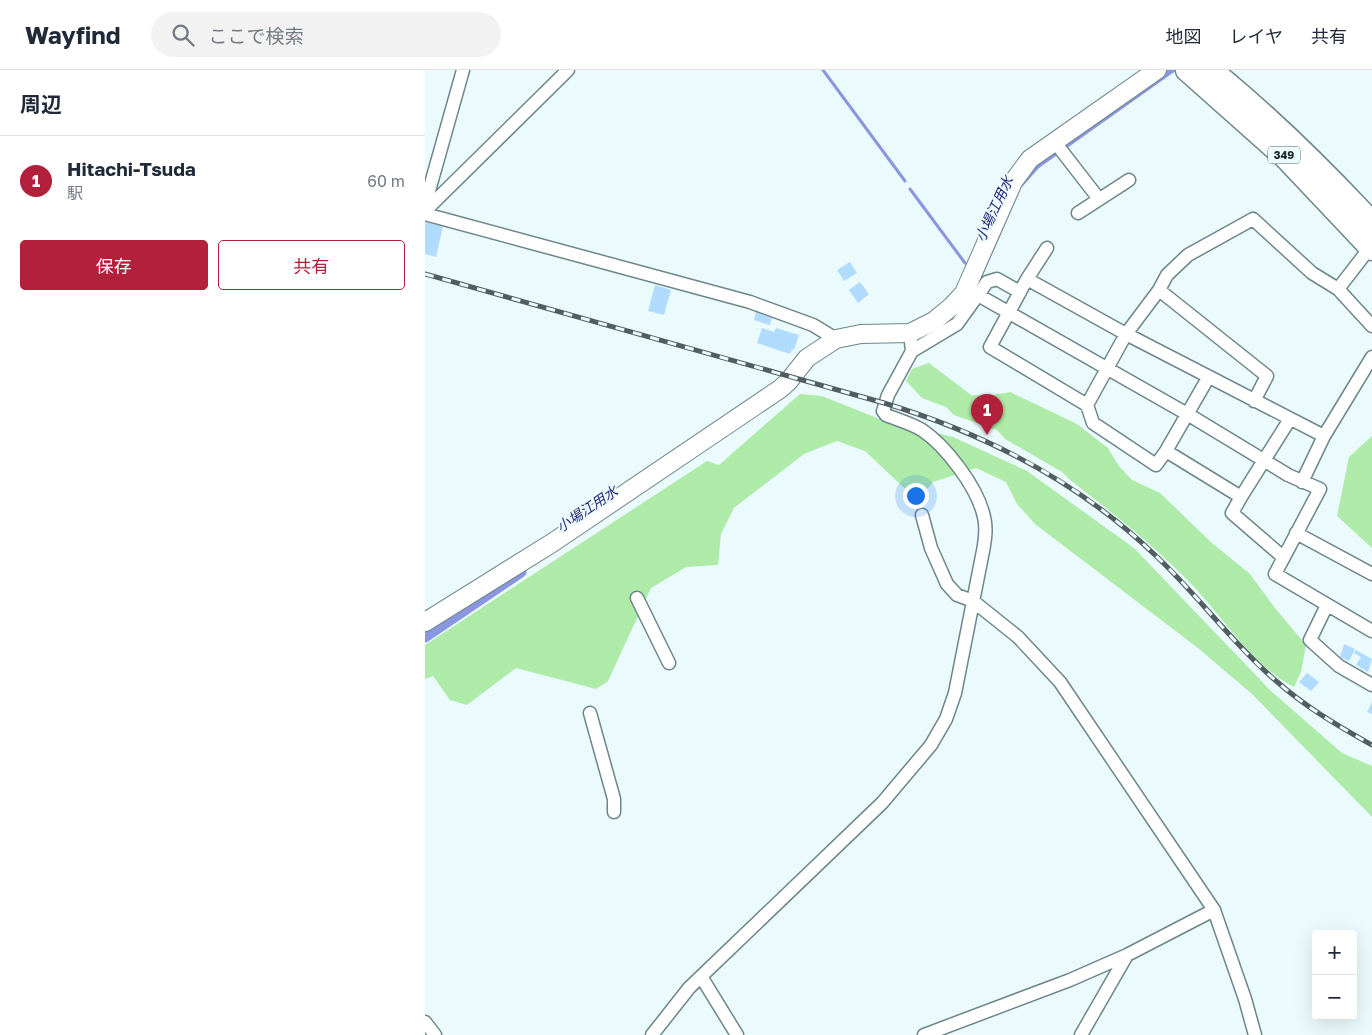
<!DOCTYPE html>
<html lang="ja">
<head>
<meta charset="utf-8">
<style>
	body { margin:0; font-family:"Golos Text","Noto Sans JP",sans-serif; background:#f2f2f3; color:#1f2937 }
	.controls { position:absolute; right:15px; bottom:15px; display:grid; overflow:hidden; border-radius:5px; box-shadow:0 5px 20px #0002 }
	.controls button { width:45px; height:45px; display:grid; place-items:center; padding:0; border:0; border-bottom:1px solid #e0e1e3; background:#fff; color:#1f2937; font:25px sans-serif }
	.you { position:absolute; left:490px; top:425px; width:18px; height:18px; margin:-12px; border:4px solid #fff; border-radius:50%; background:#1a73e8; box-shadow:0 0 0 8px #1a73e833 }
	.badge { display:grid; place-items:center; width:32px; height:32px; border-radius:50%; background:#b3203b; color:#fff; font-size:16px; font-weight:700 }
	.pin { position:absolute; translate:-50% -41px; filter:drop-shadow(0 1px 2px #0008) }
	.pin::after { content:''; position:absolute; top:26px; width:18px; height:15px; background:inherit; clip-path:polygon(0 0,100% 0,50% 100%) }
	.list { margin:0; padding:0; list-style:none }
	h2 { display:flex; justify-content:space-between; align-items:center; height:65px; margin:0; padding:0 20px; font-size:21px }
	h2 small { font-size:16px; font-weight:400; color:#747a83 }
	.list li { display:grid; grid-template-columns:32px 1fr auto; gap:15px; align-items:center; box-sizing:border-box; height:90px; padding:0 20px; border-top:1px solid #e0e1e3 }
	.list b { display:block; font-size:19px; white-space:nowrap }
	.list p { margin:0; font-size:16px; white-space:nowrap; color:#747a83 }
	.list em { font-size:16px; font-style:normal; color:#747a83 }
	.actions { display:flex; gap:10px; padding:15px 20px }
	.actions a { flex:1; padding:11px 0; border:1px solid #b3203b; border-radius:5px; text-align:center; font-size:18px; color:#b3203b }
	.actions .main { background:#b3203b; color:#fff }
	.icon { flex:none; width:28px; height:28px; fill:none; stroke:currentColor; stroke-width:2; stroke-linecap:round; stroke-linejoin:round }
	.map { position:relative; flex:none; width:947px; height:965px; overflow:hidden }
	header { display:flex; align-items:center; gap:30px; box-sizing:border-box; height:70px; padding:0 25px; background:#fff; border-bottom:1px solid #e0e1e3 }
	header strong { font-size:24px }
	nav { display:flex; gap:28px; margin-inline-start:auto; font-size:18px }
	.search { width:350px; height:45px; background:#f2f2f3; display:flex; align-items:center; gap:12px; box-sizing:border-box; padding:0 18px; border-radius:28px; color:#747a83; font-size:19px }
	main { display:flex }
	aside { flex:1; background:#fff }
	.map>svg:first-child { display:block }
</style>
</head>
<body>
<header>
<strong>Wayfind</strong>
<div class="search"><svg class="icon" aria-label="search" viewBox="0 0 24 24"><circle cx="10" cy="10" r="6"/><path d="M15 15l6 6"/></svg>ここで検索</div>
<nav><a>地図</a><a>レイヤ</a><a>共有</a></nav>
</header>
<main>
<aside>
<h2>周辺<small></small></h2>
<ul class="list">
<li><span class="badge">1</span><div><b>Hitachi-Tsuda</b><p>駅</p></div><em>60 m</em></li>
</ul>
<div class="actions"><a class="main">保存</a><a>共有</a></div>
</aside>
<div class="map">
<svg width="947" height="965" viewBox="0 0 947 965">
	<rect width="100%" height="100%" fill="#eafafd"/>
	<path fill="#afeba8" d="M 504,293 L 546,325 L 562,326 L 585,322 L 652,354 L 683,378 L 694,396 L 707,410 L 735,423 L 787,473 L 825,504 L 850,538 L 881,575 L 876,602 L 869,617 C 828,596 800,550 770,518 C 730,476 690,445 645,410 L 637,402 L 580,369 L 572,360 L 529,345 L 521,337 L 497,328 L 481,311 L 487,299 Z
		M 375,324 L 397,326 L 452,348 L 528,367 L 602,401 L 709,478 L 846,621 L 917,683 L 947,696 L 947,747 L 827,624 L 773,578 L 610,454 L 592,434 L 581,412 L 551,398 L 508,412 L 493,431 L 440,381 L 412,371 L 379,384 L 309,438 L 296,464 L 293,495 L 261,497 L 226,518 L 183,611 L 171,619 L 91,598 L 42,635 L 25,630 L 8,606 L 0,609 L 0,575 L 282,391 L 294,395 Z
		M 947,366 L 947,478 L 912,446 L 924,387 Z"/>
	<path fill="#8b96e0" d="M 740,0 L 752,0 L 614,98 L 596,118 L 548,228 L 542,226 L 600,102 Z"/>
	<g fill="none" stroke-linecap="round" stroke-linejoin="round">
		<path stroke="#8b96e0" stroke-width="3" d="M 398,0 L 480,111
			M 485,119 L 540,193"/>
		<path stroke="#8b96e0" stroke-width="11" d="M 0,567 L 96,502"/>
	</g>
	<path fill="#b1dcff" d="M 0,152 L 18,156 L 11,187 L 0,184 Z
		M 425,192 L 432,203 L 419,211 L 412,200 Z
		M 435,212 L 444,224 L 433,233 L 424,220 Z
		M 230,215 L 246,220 L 239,245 L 223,241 Z
		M 331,242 L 347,248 L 345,255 L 329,250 Z
		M 337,258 L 349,262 L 351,258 L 374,265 L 369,280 L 367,279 L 365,284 L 332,273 Z
		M 919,574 L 930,579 L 924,591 L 915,587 Z
		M 931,580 L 947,589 L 943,602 L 931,595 L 936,587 L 929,583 Z
		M 882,603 L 894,612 L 886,621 L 874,612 Z
		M 947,632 L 947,644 L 942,642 Z"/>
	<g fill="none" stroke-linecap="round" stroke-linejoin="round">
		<g stroke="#6d868a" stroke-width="15">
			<path id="street" d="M 629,71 L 674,129
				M 0,135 L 38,0
				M 0,141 L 143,0
				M 653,143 L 704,110
				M 0,144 L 325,232 L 388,255 L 411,269
				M 602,209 L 622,178
				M 913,219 L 947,175
				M 734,220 L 842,306 L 829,331
				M 553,225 L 562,212 L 572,209 L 595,222
				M 487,281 L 532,254 L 553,225 L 764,345 L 863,405 L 895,419 L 850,504 L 947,561
				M 783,308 L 741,381 L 816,427 L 807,443 L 858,487
				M 662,335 L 668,353 L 731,395 L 741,381
				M 899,366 L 701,264 L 602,209 L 565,277 L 662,335 L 701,264 L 734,220 L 742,205 L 763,185 L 828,149 L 887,203 L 913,219 L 947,256
				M 877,412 L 899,366 L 947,287
				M 816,427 L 865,349
				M 497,445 L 506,478 L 522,514 L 532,525 L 548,531 L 593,567 L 635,612 L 789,840 L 820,929 L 830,965
				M 871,463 L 947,504
				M 212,528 L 244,593
				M 902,535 L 885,570 L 914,596 L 947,615
				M 165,643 L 189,729 L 189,742
				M 277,908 L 312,965
				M 0,952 L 10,965
				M 227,965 L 264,918 L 457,733 L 506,675 L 521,649 L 530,623 L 558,481 C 560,470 562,458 559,447 C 553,418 521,376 497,360 C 486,353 473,350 461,345 L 458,341 L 463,325 L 487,281 L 485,263
				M 499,965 L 645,910 L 702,885 L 789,840
				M 656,965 L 702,885"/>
		</g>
		<g stroke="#6d868a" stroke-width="20">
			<path id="secondary" d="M 0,552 L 127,473 L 355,319 L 363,312 L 382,288 L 411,269 L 436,264 L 485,263 L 509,251 L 526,237 L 539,223 L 588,112 L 605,89 L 732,0"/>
		</g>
		<g stroke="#6d868a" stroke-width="25">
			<path id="highway" d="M 762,0 L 860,87 L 947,179
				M 786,0 C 844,47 896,98 947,153"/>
		</g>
		<use href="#street" stroke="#fff" stroke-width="12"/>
		<use href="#secondary" stroke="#fff" stroke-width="18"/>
		<use href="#highway" stroke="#fff" stroke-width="22"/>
		<g stroke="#525d60" stroke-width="5">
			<path id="rail" d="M 0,204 L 459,333 C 561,364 653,411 730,485 C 772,524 806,572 850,610 C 879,636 913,656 947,675"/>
		</g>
		<use href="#rail" stroke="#eafafd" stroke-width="3" stroke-dasharray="9" stroke-linecap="butt"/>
	</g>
	<g text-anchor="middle" stroke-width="4" stroke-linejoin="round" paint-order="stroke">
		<rect fill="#eafafd" stroke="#5c686a" stroke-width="1" x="843" y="76.5" width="32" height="17" rx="4"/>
		<g font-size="11" font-weight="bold" fill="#1f292b">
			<text x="859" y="89">349</text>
		</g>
		<g font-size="14" font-style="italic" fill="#231e74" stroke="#eafafd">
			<text transform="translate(569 139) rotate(-65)" y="5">小場江用水</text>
			<text transform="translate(162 439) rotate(-34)" y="5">小場江用水</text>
		</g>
	</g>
</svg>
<div class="controls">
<button>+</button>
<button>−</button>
</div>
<div class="you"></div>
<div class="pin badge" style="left:562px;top:365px">1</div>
</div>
</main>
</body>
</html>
